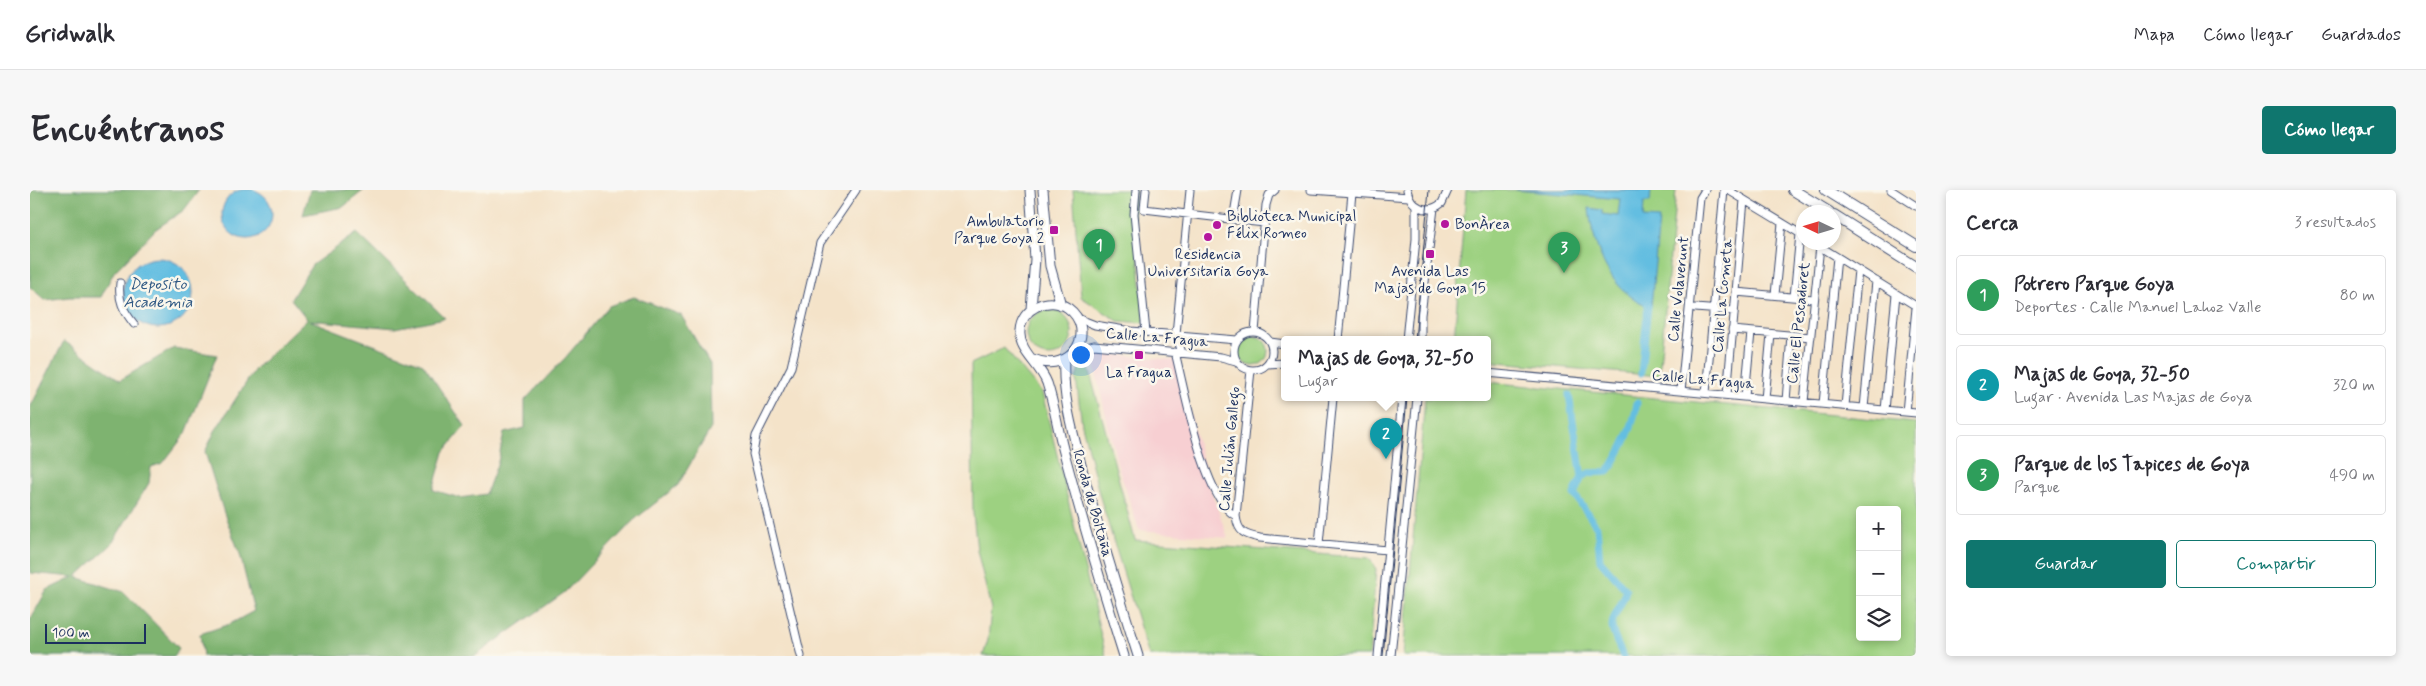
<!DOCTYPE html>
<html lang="es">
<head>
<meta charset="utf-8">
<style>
	body { margin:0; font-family:Mynerve,sans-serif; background:#f7f7f7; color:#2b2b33 }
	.controls { position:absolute; right:15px; bottom:15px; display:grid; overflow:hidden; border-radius:5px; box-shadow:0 2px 8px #0003 }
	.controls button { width:45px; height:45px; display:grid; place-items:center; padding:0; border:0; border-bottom:1px solid #e1e1e2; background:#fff; color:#2b2b33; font:25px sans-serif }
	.compass { position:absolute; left:1766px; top:15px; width:45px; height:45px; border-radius:50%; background:#fff; box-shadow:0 2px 8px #0003; rotate:274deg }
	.scale { position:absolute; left:15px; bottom:12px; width:101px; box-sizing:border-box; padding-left:5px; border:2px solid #1b2f5e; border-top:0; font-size:14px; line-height:18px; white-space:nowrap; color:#1b2f5e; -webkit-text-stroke:4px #fbf7ec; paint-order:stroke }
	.you { position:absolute; left:1050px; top:164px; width:18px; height:18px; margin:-12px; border:4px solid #fff; border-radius:50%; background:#1a73e8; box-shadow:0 0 0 8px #1a73e833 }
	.badge { display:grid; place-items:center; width:32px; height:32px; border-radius:50%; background:#0f766e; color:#fff; font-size:16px; font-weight:700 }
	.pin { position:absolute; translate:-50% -41px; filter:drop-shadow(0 1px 2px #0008) }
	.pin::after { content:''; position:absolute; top:26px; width:18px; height:15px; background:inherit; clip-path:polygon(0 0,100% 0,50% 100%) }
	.popup { position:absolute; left:1251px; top:146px; width:210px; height:65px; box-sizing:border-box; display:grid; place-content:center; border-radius:5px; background:#fff; filter:drop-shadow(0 1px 4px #0005); font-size:16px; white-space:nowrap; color:#7c7c81 }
	.popup b { font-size:19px; color:#2b2b33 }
	.popup::after { content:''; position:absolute; left:50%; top:100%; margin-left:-10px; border:10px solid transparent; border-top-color:#fff }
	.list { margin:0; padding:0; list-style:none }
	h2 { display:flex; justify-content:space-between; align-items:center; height:65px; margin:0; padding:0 20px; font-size:21px }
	h2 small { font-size:16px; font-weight:400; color:#7c7c81 }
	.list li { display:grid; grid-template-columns:32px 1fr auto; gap:15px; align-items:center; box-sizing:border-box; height:80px; margin:0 10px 10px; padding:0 10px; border:1px solid #e1e1e2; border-radius:5px }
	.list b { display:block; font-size:19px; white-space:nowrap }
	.list p { margin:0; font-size:16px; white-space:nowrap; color:#7c7c81 }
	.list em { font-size:16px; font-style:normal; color:#7c7c81 }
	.actions { display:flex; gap:10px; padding:15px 20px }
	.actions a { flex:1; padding:11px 0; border:1px solid #0f766e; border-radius:5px; text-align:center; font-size:18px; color:#0f766e }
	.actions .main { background:#0f766e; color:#fff }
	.icon { flex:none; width:28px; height:28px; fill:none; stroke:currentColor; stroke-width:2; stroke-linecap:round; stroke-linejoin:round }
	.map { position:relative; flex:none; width:1886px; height:466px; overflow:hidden; border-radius:5px }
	header { display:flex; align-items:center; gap:30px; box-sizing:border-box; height:70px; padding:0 25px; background:#fff; border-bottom:1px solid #e1e1e2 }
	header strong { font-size:24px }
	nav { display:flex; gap:28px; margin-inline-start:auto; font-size:18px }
	.intro { display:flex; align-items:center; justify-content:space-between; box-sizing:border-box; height:120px; padding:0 30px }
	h1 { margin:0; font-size:35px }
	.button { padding:12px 22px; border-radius:5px; background:#0f766e; color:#fff; font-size:18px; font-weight:700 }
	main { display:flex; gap:30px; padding:0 30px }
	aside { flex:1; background:#fff; border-radius:5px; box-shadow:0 2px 8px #0003 }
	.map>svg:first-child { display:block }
</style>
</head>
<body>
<header>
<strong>Gridwalk</strong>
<nav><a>Mapa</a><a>Cómo llegar</a><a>Guardados</a></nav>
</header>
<div class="intro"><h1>Encuéntranos</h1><a class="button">Cómo llegar</a></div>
<main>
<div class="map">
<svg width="1886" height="466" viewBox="0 0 1886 466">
	<rect width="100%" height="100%" fill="#fbf7ec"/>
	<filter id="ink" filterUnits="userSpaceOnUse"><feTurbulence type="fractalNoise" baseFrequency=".02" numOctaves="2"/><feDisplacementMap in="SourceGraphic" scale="10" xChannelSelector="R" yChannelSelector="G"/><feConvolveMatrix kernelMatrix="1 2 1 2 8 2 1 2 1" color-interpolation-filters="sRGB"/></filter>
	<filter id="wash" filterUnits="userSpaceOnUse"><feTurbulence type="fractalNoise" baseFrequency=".0096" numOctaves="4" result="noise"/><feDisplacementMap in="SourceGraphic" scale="20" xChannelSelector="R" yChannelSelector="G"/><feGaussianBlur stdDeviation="1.12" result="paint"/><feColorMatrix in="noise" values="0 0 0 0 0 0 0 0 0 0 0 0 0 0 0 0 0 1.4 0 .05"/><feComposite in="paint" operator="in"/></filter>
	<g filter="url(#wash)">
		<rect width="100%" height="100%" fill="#f4e3c9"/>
		<path fill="#f7cfd2" d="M 1080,164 L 1146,170 L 1178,292 L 1198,348 L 1109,340 L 1087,273 L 1062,166 Z"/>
		<path fill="#9dd181" stroke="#5c8070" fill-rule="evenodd" d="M 1043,0 L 1106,0 L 1104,24 L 1115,133 L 1088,131 L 1051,107 Z
			M 1436,0 L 1646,0 L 1629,186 L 1457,171 L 1457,150 L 1424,150 Z
			M996 143a23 23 0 1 1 46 0a23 23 0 1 1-46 0Z
			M1208 161a15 15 0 1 1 30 0a15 15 0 1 1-30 0Z
			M 974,158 L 1012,203 L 1076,466 L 953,466 L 958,450 L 961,419 L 947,360 L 943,323 L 941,174 Z
			M 1056,168 L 1105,350 L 1339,368 L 1346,379 L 1339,466 L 1119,466 L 1070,307 L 1052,235 L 1046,188 L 1050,175 Z
			M 1457,192 L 1886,233 L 1886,466 L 1373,466 L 1395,208 L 1457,208 ZM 1830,320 L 1867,320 L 1867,447 L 1830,447 Z"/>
		<path fill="#7eb36f" stroke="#4c7166" d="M 0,0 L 169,0 L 154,20 L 126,39 L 84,82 L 71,107 L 39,107 L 15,110 L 0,97 Z
			M 280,0 L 334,0 L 313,17 L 273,25 Z
			M 327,43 L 415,128 L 365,138 L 279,130 L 393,174 L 435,236 L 414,262 L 403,300 L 430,308 L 456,304 L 468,272 L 474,243 L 495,238 L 495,210 L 536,167 L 579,116 L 604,107 L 651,125 L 680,174 L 681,238 L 648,295 L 604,330 L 535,402 L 445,466 L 173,466 L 170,444 L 200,434 L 224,421 L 210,364 L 194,323 L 175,262 L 185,241 L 225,179 L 277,129 L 261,109 L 282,75 Z
			M 34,151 L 90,190 L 144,158 L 187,165 L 156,243 L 133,273 L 121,277 L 119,293 L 81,355 L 46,387 L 94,402 L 149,458 L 145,466 L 0,466 L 0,430 L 17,400 L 44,387 L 0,383 L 0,218 Z"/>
		<path fill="#64bee1" stroke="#4076a0" d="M192 24a25 25 0 1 1 50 0a25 25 0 1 1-50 0Z
			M 1486,0 L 1621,0 L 1620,12 L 1614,12 L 1613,28 L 1629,29 L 1621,117 C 1580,103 1563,58 1559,18 L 1572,20 L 1572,24 L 1588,26 L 1590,9 Z
			M93 103a35 35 0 1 1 70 0a35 35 0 1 1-70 0Z"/>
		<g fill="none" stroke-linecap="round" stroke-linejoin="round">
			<path stroke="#64bee1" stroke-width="7" d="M 1611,183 L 1618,116 L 1616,109
				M 1539,205 L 1552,287
				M 1593,466 C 1590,458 1582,445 1582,436 C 1582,425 1594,413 1596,400 L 1570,370 L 1567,337 L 1544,304 L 1552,287 L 1559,283 L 1578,282 C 1592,260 1603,239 1607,213"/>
		</g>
	</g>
	<g filter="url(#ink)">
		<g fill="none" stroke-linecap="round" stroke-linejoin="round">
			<g stroke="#3c4a6e" stroke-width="9">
				<path id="minor" d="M 1106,0 L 1104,24 L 1116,142
					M 1116,0 L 1114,19 L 1234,33
					M 1281,0 L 1379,7
					M 1377,0 C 1381,18 1397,25 1412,13 L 1418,0
					M 1698,0 L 1774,46
					M 1861,0 L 1886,16
					M 1203,30 L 1208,0
					M 1783,52 L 1886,116
					M 90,93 C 88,111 93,120 104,134
					M 1706,102 L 1784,109
					M 1745,105 L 1752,33
					M 1764,107 L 1770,44
					M 1665,118 L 1704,121
					M 1047,128 L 1065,135 L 1101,141 L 1207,150
					M 1702,140 L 1781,147
					M1204 161a19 19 0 1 1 38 0a19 19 0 1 1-38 0Z
					M 1225,142 L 1236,15 L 1239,5 L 1245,0
					M 1308,150 L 1322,3
					M 1376,150 L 1386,49 L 1386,16
					M 1391,150 L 1391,125 L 1404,18
					M 1240,152 L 1255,154
					M 1045,160 L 1064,155 L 1191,167 L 1206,171
					M 1145,162 C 1154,197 1174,311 1206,326
					M 1152,163 L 1146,144 L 1160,0
					M 1237,174 L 1255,173
					M 1221,180 L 1206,326 C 1208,343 1215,345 1230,348 L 1357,360
					M 1457,183 L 1886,223
					M 1651,201 L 1670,8 L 1675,0
					M 1676,203 L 1694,0
					M 1697,205 L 1714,10
					M 1715,207 L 1721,142
					M 1735,209 L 1741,144
					M 1756,211 L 1761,145
					M 1774,212 L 1790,56
					M 1793,214 L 1807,67
					M 1815,216 L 1828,80
					M 1834,218 L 1846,91
					M 1855,220 L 1866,104
					M 1876,222 L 1886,118
					M 1289,354 L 1303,208
					M 771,466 L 723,264 L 726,246 L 761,177 L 790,53 L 826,0
					M 1348,466 L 1372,208
					M 1361,466 L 1387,208"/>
			</g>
			<g stroke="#3c4a6e" stroke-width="11">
				<path id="major" d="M 1000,0 L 1005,69 L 1001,119
					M 1013,0 L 1020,76 L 1031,115
					M 1003,169 C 1042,186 1068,140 1038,118 C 1019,105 991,118 990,141 C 988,161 1010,174 1017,193 C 1025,217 1028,242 1035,266 C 1053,333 1073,400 1094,466
					M 1034,170 C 1032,208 1044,246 1053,283 C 1070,344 1089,405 1108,466"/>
			</g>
			<g stroke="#3c4a6e" stroke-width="12">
				<path id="highway" d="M 1763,0 L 1799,22
					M 1796,0 L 1886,56
					M 1804,25 L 1886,77"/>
			</g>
			<use href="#minor" stroke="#fff" stroke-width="7"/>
			<use href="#major" stroke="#fff" stroke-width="9"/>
			<use href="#highway" stroke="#fff" stroke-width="10"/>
			<path stroke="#1b2f5e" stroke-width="1" d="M 1385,150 L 1399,0
				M 1353,466 L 1377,208"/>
		</g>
	</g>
	<g fill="#b5179e" stroke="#fbf7ec" stroke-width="2">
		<circle cx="1415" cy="34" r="5"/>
		<circle cx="1187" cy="35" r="5"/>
		<rect x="1019" y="35" width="10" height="10" rx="2.5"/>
		<circle cx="1178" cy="47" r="5"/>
		<rect x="1395" y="59" width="10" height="10" rx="2.5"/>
		<rect x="1104" y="160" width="10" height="10" rx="2.5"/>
	</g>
	<g text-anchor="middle" stroke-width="5" stroke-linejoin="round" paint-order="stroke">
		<g font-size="15" fill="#1b2f5e" stroke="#fbf7ec">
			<text x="1197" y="31" text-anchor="start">Biblioteca Municipal<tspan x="1197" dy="17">Félix Romeo</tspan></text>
			<text x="1014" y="36" text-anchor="end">Ambulatorio<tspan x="1014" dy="17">Parque Goya 2</tspan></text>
			<text x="1425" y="39" text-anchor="start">BonÀrea</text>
			<text x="1178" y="69">Residencia<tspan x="1178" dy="17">Universitaria Goya</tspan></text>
			<text x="1400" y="86">Avenida Las<tspan x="1400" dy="17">Majas de Goya 15</tspan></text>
			<text x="1109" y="187">La Fragua</text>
		</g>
		<g font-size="15" fill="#1b2f5e" stroke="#fbf7ec">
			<text transform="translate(1648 99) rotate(-84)" y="5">Calle Volaverunt</text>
			<text transform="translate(1692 106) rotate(-85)" y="5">Calle La Cometa</text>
			<text transform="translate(1768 133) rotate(-84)" y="5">Calle El Pescadoret</text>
			<text transform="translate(1127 147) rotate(5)" y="5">Calle La Fragua</text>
			<text transform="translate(1673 189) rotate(5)" y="5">Calle La Fragua</text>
			<text transform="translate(1199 259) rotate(-85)" y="5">Calle Julián Gallego</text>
			<text transform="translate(1063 313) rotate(74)" y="5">Ronda de Boltaña</text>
		</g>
		<g font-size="16" font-style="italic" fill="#315a85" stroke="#fbf7ec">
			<text x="128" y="99">Deposito<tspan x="128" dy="18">Academia</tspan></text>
		</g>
	</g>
</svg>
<div class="controls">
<button>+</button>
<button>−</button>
<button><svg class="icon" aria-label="layers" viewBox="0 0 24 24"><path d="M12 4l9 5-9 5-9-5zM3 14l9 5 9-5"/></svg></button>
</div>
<svg class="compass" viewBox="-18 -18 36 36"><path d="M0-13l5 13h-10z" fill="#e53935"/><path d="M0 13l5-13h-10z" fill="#7c7c81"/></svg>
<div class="scale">100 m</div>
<div class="you"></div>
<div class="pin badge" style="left:1069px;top:80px;background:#2e9e5b">1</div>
<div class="pin badge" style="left:1356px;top:269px;background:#0f9aa8">2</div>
<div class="popup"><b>Majas de Goya, 32-50</b>Lugar</div>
<div class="pin badge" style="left:1534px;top:83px;background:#2e9e5b">3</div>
</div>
<aside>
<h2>Cerca<small>3 resultados</small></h2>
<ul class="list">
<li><span class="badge" style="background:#2e9e5b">1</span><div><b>Potrero Parque Goya</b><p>Deportes · Calle Manuel Lahoz Valle</p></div><em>80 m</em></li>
<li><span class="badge" style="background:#0f9aa8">2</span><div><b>Majas de Goya, 32-50</b><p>Lugar · Avenida Las Majas de Goya</p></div><em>320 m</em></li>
<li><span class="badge" style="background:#2e9e5b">3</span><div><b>Parque de los Tapices de Goya</b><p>Parque</p></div><em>490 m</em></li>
</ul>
<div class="actions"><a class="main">Guardar</a><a>Compartir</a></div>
</aside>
</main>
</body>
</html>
